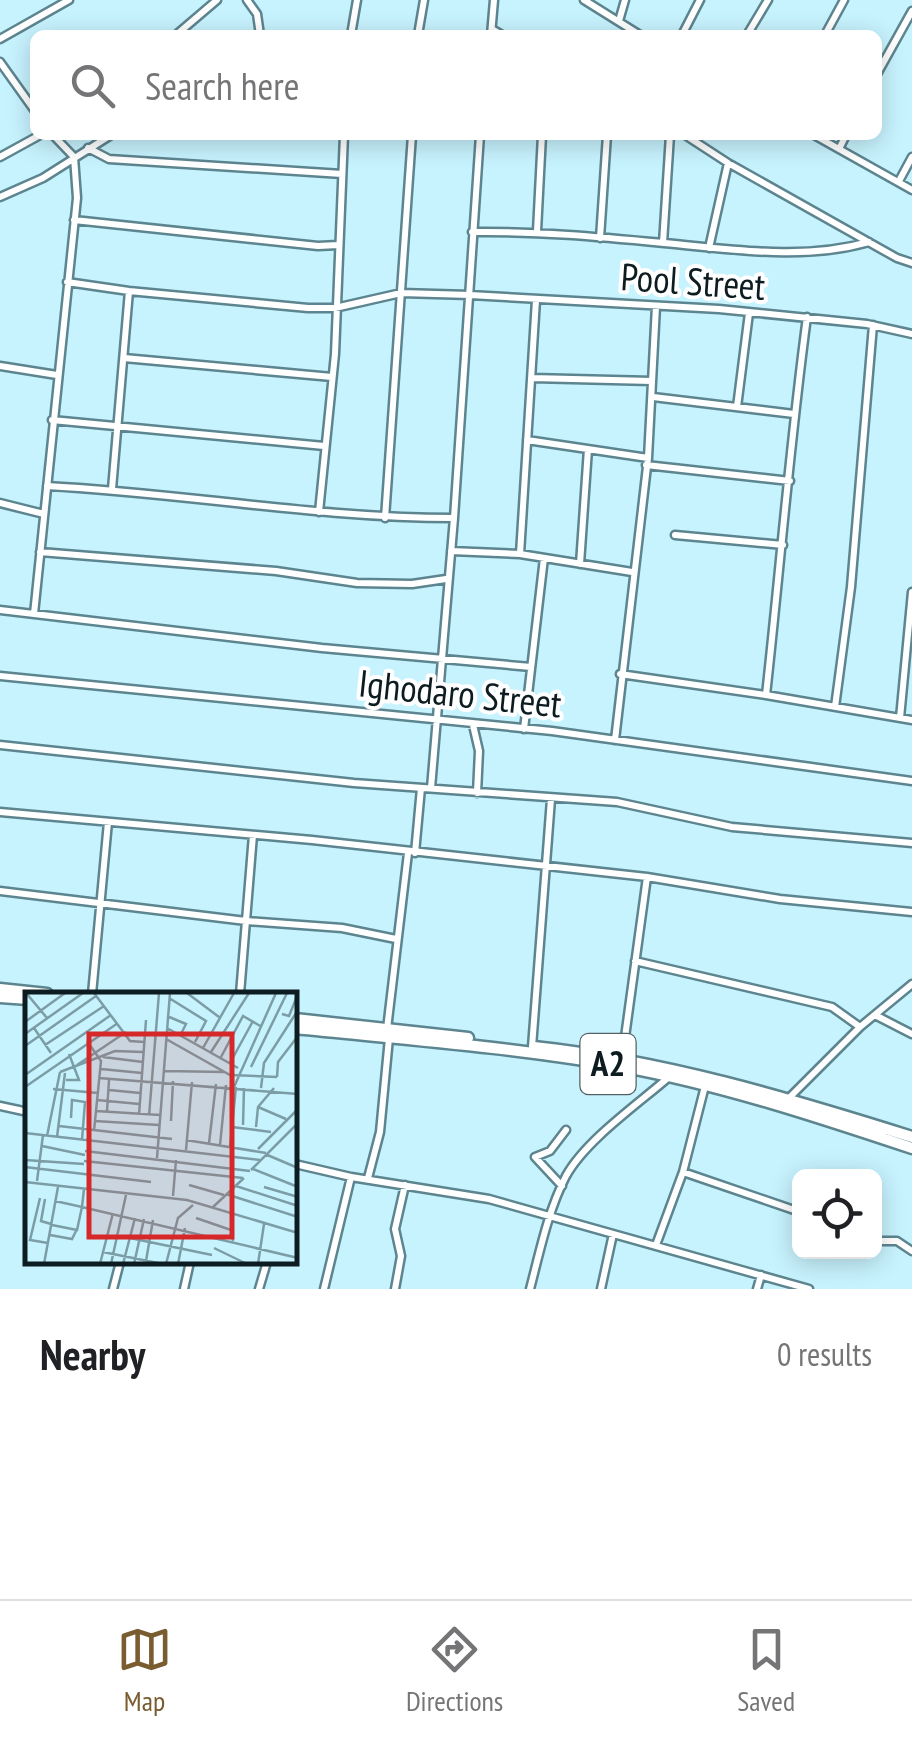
<!DOCTYPE html>
<html lang="en">
<head>
<meta charset="utf-8">
<style>
	body { margin:0; font-family:"PT Sans Narrow",sans-serif; background:#f6f6f6; color:#202124 }
	.controls { position:absolute; right:30px; bottom:30px; display:grid; overflow:hidden; border-radius:15px; box-shadow:0 5px 25px #0003 }
	.controls button { width:90px; height:90px; display:grid; place-items:center; padding:0; border:0; border-bottom:2px solid #e0e0e0; background:#fff; color:#202124; font:50px sans-serif }
	.list { margin:0; padding:0; list-style:none }
	h2 { display:flex; justify-content:space-between; align-items:center; height:130px; margin:0; padding:0 40px; font-size:42px }
	h2 small { font-size:32px; font-weight:400; color:#757577 }
	.icon { flex:none; width:55px; height:55px; fill:none; stroke:currentColor; stroke-width:2; stroke-linecap:round; stroke-linejoin:round }
	.map { position:relative; flex:none; width:912px; height:1289px; overflow:hidden }
	.search { position:absolute; background:#fff; box-shadow:0 5px 25px #0003; left:30px; right:30px; top:30px; height:110px; display:flex; align-items:center; gap:25px; box-sizing:border-box; padding:0 35px; border-radius:15px; color:#757577; font-size:38px }
	.sheet { height:310px; background:#fff }
	nav { display:flex; justify-content:space-around; align-items:center; box-sizing:border-box; height:140px; border-top:2px solid #e0e0e0; background:#fff; font-size:28px; color:#757577 }
	nav a { display:grid; justify-items:center; gap:5px }
	nav .on { color:#795c30 }
	.map>svg:first-child { display:block }
</style>
</head>
<body>
<div class="map">
<svg width="912" height="1289" viewBox="0 0 912 1289">
	<rect width="100%" height="100%" fill="#c7f3fe"/>
	<g fill="none" stroke-linecap="round" stroke-linejoin="round">
		<g stroke="#5d858f" stroke-width="11">
			<path id="minor" d="M 247,0 L 257,14 L 260,35
				M 584,0 L 640,35
				M 619,21 L 625,0
				M 492,29 L 502,35
				M 176,35 L 217,0
				M 351,35 L 357,0
				M 418,35 L 424,0
				M 491,35 L 494,0
				M 682,35 L 700,0
				M 747,35 L 768,0
				M 825,35 L 844,0
				M 0,39 L 69,0
				M 0,62 L 35,111
				M 877,74 L 912,11
				M 685,135 L 728,163 L 897,258 L 912,263
				M 814,135 L 912,190
				M 88,148 L 109,159 L 342,174
				M 839,149 L 846,135
				M 0,157 L 40,135
				M 899,181 L 912,157
				M 0,197 L 43,178 L 111,135
				M 74,220 L 318,246 L 338,245
				M 537,231 L 542,135
				M 472,232 C 536,231 600,237 664,243 C 732,249 802,261 869,242
				M 600,238 L 607,135
				M 663,243 L 670,135
				M 709,248 L 728,163
				M 67,282 L 129,291 L 308,308 L 335,308 L 401,293 L 470,295 L 719,309 L 867,324 L 912,334
				M 124,358 L 332,377
				M 0,366 L 57,375
				M 532,378 L 652,381
				M 653,397 L 794,414
				M 737,407 L 749,313
				M 52,420 L 324,446
				M 527,440 L 648,458
				M 646,465 L 790,481
				M 47,486 C 183,493 317,518 454,518
				M 112,489 L 129,291
				M 0,503 L 44,514
				M 319,512 L 335,354 L 344,135
				M 385,518 L 412,135
				M 675,535 L 783,545
				M 451,551 L 520,554 L 632,572
				M 40,552 L 276,571 L 357,583 L 412,584 L 446,579
				M 520,554 L 536,300
				M 580,564 L 588,449
				M 0,610 L 322,648 L 531,667
				M 34,614 L 77,198 L 74,157 L 53,135
				M 620,674 L 766,695 L 912,720
				M 0,676 L 552,731 L 912,781
				M 766,695 C 780,569 790,442 807,317
				M 835,707 L 851,587 L 873,325
				M 900,718 L 912,592
				M 473,725 L 479,751 L 477,793
				M 524,729 L 544,558
				M 615,740 L 648,458 L 656,306
				M 0,745 L 354,783 L 617,802 L 732,827 L 912,843
				M 431,788 L 454,518 L 480,135
				M 0,812 L 312,840 L 647,877 L 780,899 L 912,912
				M 415,853 L 421,788
				M 0,891 L 246,921 L 342,928 L 396,939
				M 635,961 L 832,1007 L 860,1027
				M 92,994 L 108,822
				M 240,994 L 253,835
				M 875,1015 L 912,1034
				M 387,1029 L 408,853
				M 532,1047 L 551,799
				M 622,1059 L 647,877
				M 789,1098 L 860,1027 L 912,984
				M 0,1106 L 28,1112
				M 295,1164 L 351,1177 L 489,1199 L 809,1289
				M 683,1172 L 800,1212
				M 368,1178 L 380,1132 L 389,1038
				M 562,1186 L 535,1157 L 550,1151 L 566,1130
				M 874,1241 L 897,1241 L 912,1251
				M 656,1245 L 683,1172 L 705,1086
				M 113,1289 L 120,1262
				M 184,1289 L 190,1262
				M 259,1289 L 267,1262
				M 324,1289 L 351,1177
				M 395,1289 L 401,1256 L 395,1229 L 405,1185
				M 530,1289 C 540,1251 548,1211 566,1176 C 586,1140 638,1104 669,1077
				M 601,1289 L 613,1234
				M 757,1289 L 761,1275"/>
		</g>
		<g stroke="#5d858f" stroke-width="15">
			<path id="highway" d="M 0,989 L 47,994
				M 0,997 L 28,999
				M 295,1019 L 468,1038
				M 295,1028 C 403,1039 512,1047 620,1066 C 719,1084 816,1116 912,1148
				M 534,1047 C 664,1061 788,1098 912,1137"/>
		</g>
		<use href="#minor" stroke="#fff" stroke-width="6"/>
		<use href="#highway" stroke="#fff" stroke-width="10"/>
	</g>
	<g text-anchor="middle" stroke-width="8" stroke-linejoin="round" paint-order="stroke">
		<rect fill="#fff" stroke="#556063" stroke-width="2.5" x="580.5" y="1034" width="55" height="60" rx="8"/>
		<g font-size="35" font-weight="bold" fill="#0c1c20">
			<text x="608" y="1076">A2</text>
		</g>
		<g font-size="38" fill="#0c1c20" stroke="#fff">
			<text transform="translate(693 282) rotate(4)" y="13">Pool Street</text>
			<text transform="translate(460 694) rotate(6)" y="13">Ighodaro Street</text>
		</g>
	</g>
	<g transform="translate(25 992)">
		<rect width="272" height="272" fill="#c7f3fe"/>
		<path fill="none" stroke="#7c9da5" stroke-width="2.5" d="M 69,1 L 105,49 L 119,50M 162,1 L 194,25M 2,2 L 22,26M 144,6 L 181,29 L 170,50M 257,22 L 264,24 L 273,2M 142,24 L 161,32 L 156,42M 0,30 L 40,1M 9,36 L 26,61M 142,36 L 213,76M 0,42 L 58,1M 141,47 L 205,83 L 252,85M 62,49 L 76,69 L 69,139M 20,53 L 79,14M 0,54 L 71,4M 178,56 L 209,1M 186,60 L 224,1M 78,65 L 118,70M 196,65 L 218,24 L 237,35M 205,71 L 228,29M 52,73 L 101,40M 226,75 L 262,1M 76,77 L 117,81M 138,79 L 200,80M 35,80 L 90,59 L 118,60M 0,83 L 86,23M 252,85 L 253,70 L 273,44M 74,86 L 273,102M 41,88 L 54,88 L 44,62M 0,95 L 93,31M 209,95 L 251,1M 236,96 L 239,71 L 273,18M 28,97 L 73,101M 84,98 L 115,101M 72,108 L 114,112M 233,115 L 261,127M 71,119 L 135,123M 82,119 L 84,88M 114,123 L 121,28M 124,124 L 134,1M 46,126 L 47,108 L 60,110 L 57,148M 70,129 L 134,133M 146,129 L 148,89M 218,133 L 219,96M 34,134 L 147,147M 207,135 L 246,140M 231,135 L 233,115 L 249,96M 0,141 L 235,168M 22,144 L 35,80M 32,145 L 40,81M 161,148 L 241,161M 184,151 L 191,92M 195,153 L 201,93M 17,154 L 60,163M 205,155 L 211,95M 233,157 L 273,117M 161,158 L 167,90M 60,159 L 225,179M 240,162 L 273,176M 132,166 L 145,1M 0,168 L 59,172M 59,169 L 218,186M 0,175 L 126,190M 228,177 L 273,195M 226,178 L 273,131M 12,189 L 18,143M 0,190 L 162,208 L 273,241M 164,193 L 199,203M 211,194 L 273,214M 239,195 L 273,205M 201,202 L 273,225M 148,204 L 151,168M 15,206 L 5,248 L 23,251M 20,207 L 16,229 L 26,232M 30,209 L 57,215 L 59,197M 188,215 L 219,186M 171,226 L 206,238 L 208,249M 27,233 L 52,238 L 57,215 L 273,266M 25,243 L 47,247 L 51,239M 105,246 L 187,263M 189,256 L 222,272M 78,260 L 138,272M 121,269 L 128,228M 19,272 L 33,195M 75,272 L 88,221M 86,272 L 101,203M 98,272 L 110,226M 109,272 L 119,227M 141,272 L 153,226 L 168,213M 153,272 L 160,236M 233,272 L 239,232"/>
		<path fill="#d62828" fill-opacity="0.15" stroke="#d62828" stroke-width="5" d="M 64,42 L 207,42 L 207,245 L 64,245 Z"/>
		<rect width="272" height="272" fill="none" stroke="#0c1c20" stroke-width="5"/>
	</g>
</svg>
<div class="controls">
<button><svg class="icon" aria-label="locate" viewBox="0 0 24 24"><circle cx="12" cy="12" r="6"/><path d="M12 2v4M12 18v4M2 12h4M18 12h4"/></svg></button>
</div>
<div class="search"><svg class="icon" aria-label="search" viewBox="0 0 24 24"><circle cx="10" cy="10" r="6"/><path d="M15 15l6 6"/></svg>Search here</div>
</div>
<section class="sheet">
<h2>Nearby<small>0 results</small></h2>
<ul class="list">
</ul>
</section>
<nav>
<a class="on"><svg class="icon" aria-label="map" viewBox="0 0 24 24"><path d="M3 6l6-2 6 2 6-2v14l-6 2-6-2-6 2zM9 4v14M15 6v14"/></svg>Map</a>
<a><svg class="icon" aria-label="directions" viewBox="0 0 24 24"><path d="M12 3l9 9-9 9-9-9zM9 14v-3h6M13 9l2 2-2 2"/></svg>Directions</a>
<a><svg class="icon" aria-label="saved" viewBox="0 0 24 24"><path d="M7 4h10v16l-5-4-5 4z"/></svg>Saved</a>
</nav>
</body>
</html>
